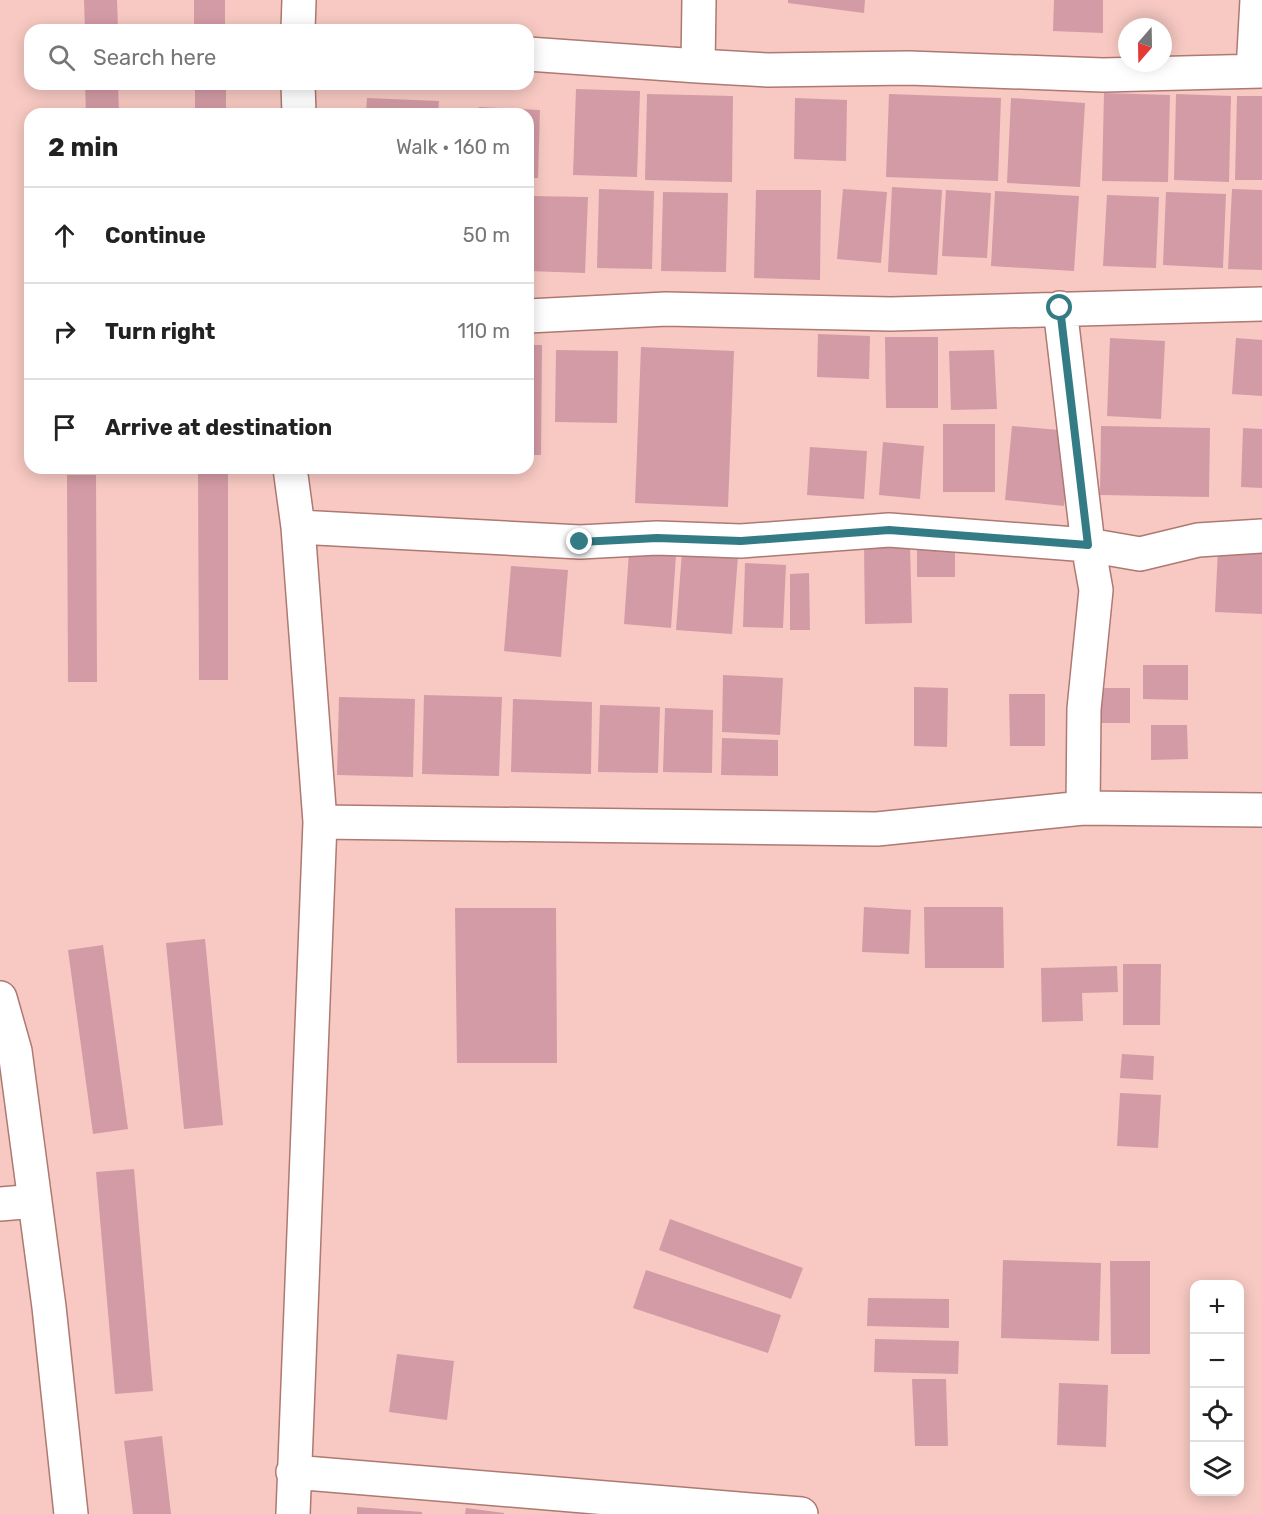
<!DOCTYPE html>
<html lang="en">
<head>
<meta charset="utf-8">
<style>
	body { margin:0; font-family:Rubik,sans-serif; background:#f6f6f6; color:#222 }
	.controls { position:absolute; right:18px; bottom:18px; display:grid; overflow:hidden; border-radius:12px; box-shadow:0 3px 15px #0003 }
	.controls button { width:54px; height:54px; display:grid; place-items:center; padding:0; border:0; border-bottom:2px solid #e0e0e0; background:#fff; color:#222; font:30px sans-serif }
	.compass { position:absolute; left:1118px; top:18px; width:54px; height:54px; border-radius:50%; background:#fff; box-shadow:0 3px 15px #0003; rotate:200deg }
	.stop { position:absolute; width:18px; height:18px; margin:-14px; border:4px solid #337b85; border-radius:50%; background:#fff }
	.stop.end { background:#337b85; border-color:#fff; box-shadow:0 2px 6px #0008 }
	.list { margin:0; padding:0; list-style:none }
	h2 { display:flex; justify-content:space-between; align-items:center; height:78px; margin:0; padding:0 24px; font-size:26px }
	h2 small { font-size:20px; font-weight:400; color:#767676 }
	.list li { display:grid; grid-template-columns:39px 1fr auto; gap:18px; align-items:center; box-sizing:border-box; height:96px; padding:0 24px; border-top:2px solid #e0e0e0 }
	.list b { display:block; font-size:22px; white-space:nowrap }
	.list em { font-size:20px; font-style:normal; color:#767676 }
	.icon { flex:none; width:33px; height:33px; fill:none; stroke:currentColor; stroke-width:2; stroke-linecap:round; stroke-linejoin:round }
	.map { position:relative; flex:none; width:1262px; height:1514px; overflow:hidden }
	.search { position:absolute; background:#fff; box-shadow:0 3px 15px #0003; left:24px; top:24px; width:510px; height:66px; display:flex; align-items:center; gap:15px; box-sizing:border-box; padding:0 21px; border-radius:18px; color:#767676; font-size:22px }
	.panel { position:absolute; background:#fff; box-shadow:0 3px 15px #0003; left:24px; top:108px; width:510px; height:366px; border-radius:18px }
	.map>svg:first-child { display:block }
</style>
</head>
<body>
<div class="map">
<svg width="1262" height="1514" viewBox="0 0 1262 1514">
	<rect width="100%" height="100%" fill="#f7c9c2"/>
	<path fill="#d39ba5" d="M 84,0 L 117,0 L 118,30 L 85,30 Z
		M 194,0 L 225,0 L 225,30 L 194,30 Z
		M 788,0 L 865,0 L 864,13 L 788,3 Z
		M 1054,0 L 1103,0 L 1103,33 L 1053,31 Z
		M 85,84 L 118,84 L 119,114 L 86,114 Z
		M 195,84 L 226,84 L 226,114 L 195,114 Z
		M 576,89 L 640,91 L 637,177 L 573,175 Z
		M 1104,93 L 1170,95 L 1168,182 L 1102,181 Z
		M 647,94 L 733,96 L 732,182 L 645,180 Z
		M 889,94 L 1001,98 L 998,181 L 886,177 Z
		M 1176,94 L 1231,96 L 1229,182 L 1174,180 Z
		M 1237,96 L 1262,96 L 1262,180 L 1235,180 Z
		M 367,98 L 439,101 L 438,114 L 366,114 Z
		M 795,98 L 847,100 L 846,161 L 794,159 Z
		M 1011,98 L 1085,103 L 1080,187 L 1007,183 Z
		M 479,107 L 540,110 L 538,178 L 528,178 L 528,114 L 478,114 Z
		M 892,187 L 942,190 L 937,275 L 888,272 Z
		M 599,189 L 654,191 L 652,269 L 597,268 Z
		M 843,189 L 887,192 L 881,263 L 837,259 Z
		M 1232,189 L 1262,190 L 1262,270 L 1228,269 Z
		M 756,190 L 821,190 L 820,280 L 754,278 Z
		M 946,190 L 991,193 L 987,258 L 942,256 Z
		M 995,191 L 1079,196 L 1074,271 L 991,266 Z
		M 663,192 L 728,193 L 726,272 L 661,271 Z
		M 1166,192 L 1226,194 L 1223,268 L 1163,265 Z
		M 1107,195 L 1159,197 L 1156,268 L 1103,266 Z
		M 530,196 L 588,197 L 585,273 L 528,271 Z
		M 818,334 L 870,336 L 869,379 L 817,377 Z
		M 885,337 L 938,337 L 938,408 L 886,408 Z
		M 1110,338 L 1165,341 L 1161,419 L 1107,416 Z
		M 1236,338 L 1262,340 L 1262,396 L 1232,394 Z
		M 528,345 L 542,345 L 541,455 L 528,455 Z
		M 641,347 L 734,351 L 728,507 L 635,503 Z
		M 556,350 L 618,351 L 617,423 L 555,422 Z
		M 994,350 L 997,409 L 951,410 L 949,351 Z
		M 943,424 L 995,424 L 995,492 L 943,492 Z
		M 1012,426 L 1071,431 L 1064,506 L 1005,500 Z
		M 1101,426 L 1210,428 L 1209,497 L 1100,495 Z
		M 1243,428 L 1262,429 L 1262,488 L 1241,487 Z
		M 883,442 L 924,446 L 920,499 L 879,495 Z
		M 810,447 L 867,451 L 864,499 L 807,495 Z
		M 198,473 L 228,473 L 228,680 L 199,680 Z
		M 67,475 L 96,475 L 97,682 L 68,682 Z
		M 864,545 L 910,545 L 912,623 L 865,624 Z
		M 917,545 L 955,545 L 955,577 L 917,577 Z
		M 1218,548 L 1262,550 L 1262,614 L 1215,612 Z
		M 629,552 L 676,555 L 671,628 L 624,624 Z
		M 682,552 L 738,556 L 732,634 L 676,630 Z
		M 745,563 L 786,565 L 783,628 L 743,627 Z
		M 511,566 L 568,570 L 561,657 L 504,651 Z
		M 809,573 L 810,630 L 790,630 L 790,574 Z
		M 1143,665 L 1188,665 L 1188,700 L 1143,699 Z
		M 723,675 L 783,678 L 780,735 L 722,732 Z
		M 914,687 L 948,688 L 947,747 L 914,746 Z
		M 1099,688 L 1130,688 L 1130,723 L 1099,723 Z
		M 1009,694 L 1045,694 L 1045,746 L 1010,746 Z
		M 424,695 L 502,697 L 499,776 L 422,774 Z
		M 339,697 L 415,699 L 413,777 L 337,775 Z
		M 513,699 L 592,702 L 591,774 L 511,772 Z
		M 600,705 L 660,707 L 658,773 L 598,772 Z
		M 665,708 L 713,710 L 712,773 L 663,772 Z
		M 1151,725 L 1187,725 L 1188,759 L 1151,760 Z
		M 722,738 L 778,740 L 778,776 L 721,775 Z
		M 864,907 L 911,910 L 909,954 L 862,952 Z
		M 924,907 L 1003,907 L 1004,968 L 925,968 Z
		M 455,908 L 556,908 L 557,1063 L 457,1063 Z
		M 205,939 L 223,1125 L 184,1129 L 166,943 Z
		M 103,945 L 128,1129 L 93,1134 L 68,950 Z
		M 1123,964 L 1161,964 L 1160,1025 L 1123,1025 Z
		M 1117,966 L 1118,992 L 1082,993 L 1083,1021 L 1042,1022 L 1041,968 Z
		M 1122,1054 L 1154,1056 L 1153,1080 L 1120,1078 Z
		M 1120,1093 L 1161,1095 L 1158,1148 L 1117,1146 Z
		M 134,1169 L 153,1391 L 115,1394 L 96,1172 Z
		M 670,1219 L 803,1268 L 791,1299 L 659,1250 Z
		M 1003,1260 L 1101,1263 L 1099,1341 L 1001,1338 Z
		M 1110,1261 L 1150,1261 L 1150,1354 L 1111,1354 Z
		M 646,1270 L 781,1315 L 768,1353 L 633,1308 Z
		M 868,1298 L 949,1299 L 949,1328 L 867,1326 Z
		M 875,1339 L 959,1341 L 958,1374 L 874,1372 Z
		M 397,1354 L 454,1361 L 447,1420 L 389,1412 Z
		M 912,1379 L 946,1379 L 948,1446 L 915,1446 Z
		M 1059,1383 L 1108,1385 L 1106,1447 L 1057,1445 Z
		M 162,1436 L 171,1514 L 133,1514 L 124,1441 Z
		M 357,1507 L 422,1512 L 422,1514 L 357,1514 Z
		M 466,1508 L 504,1513 L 504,1514 L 465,1514 Z"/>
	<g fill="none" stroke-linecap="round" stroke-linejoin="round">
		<g stroke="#ad7972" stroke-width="36">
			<path id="minor" d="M 699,0 L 698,66 L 768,70 L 909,68 L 1103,75 L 1262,71
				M 298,30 L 299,0
				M 528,54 L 698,66
				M 1253,71 L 1257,0
				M 298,84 L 299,114
				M 528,316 L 666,309 L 891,314 L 1262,304
				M 290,468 L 298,527 L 320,822 L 293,1514
				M 298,527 L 580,542 L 657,538 L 741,541 L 889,530 L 1088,545 L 1060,308
				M 1083,808 L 1084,709 L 1096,590 L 1088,545 L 1140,554 L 1198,540 L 1262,536
				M 320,822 L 877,829 L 1083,808 L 1262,810
				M 0,998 L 15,1051 L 49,1307 L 71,1514
				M 0,1204 L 35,1201
				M 293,1472 L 801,1514"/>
		</g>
		<use href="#minor" stroke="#fff" stroke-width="33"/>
	</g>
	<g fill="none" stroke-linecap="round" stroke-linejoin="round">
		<path stroke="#337b85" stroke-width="8" d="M 580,542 L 657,538 L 741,541 L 889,530 L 1088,545 L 1060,308"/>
	</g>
</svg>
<div class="controls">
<button>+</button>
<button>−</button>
<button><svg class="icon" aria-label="locate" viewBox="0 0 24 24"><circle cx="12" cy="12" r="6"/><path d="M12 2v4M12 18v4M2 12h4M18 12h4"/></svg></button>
<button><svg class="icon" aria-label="layers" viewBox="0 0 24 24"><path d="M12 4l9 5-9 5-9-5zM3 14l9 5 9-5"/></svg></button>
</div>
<svg class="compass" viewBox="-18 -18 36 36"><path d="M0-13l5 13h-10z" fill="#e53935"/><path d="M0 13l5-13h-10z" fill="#767676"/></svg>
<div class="stop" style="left:1060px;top:308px"></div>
<div class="stop end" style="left:580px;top:542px"></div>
<div class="search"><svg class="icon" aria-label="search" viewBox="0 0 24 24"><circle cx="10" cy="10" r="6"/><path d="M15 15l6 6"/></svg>Search here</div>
<section class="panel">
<h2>2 min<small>Walk · 160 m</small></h2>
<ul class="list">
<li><svg class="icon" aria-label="ahead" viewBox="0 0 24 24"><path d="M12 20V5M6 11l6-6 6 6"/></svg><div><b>Continue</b></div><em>50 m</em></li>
<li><svg class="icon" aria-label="right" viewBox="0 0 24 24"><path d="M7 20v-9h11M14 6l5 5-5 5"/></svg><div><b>Turn right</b></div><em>110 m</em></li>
<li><svg class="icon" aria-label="arrive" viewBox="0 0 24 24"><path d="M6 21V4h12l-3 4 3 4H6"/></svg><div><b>Arrive at destination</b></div></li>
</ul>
</section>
</div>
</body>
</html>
